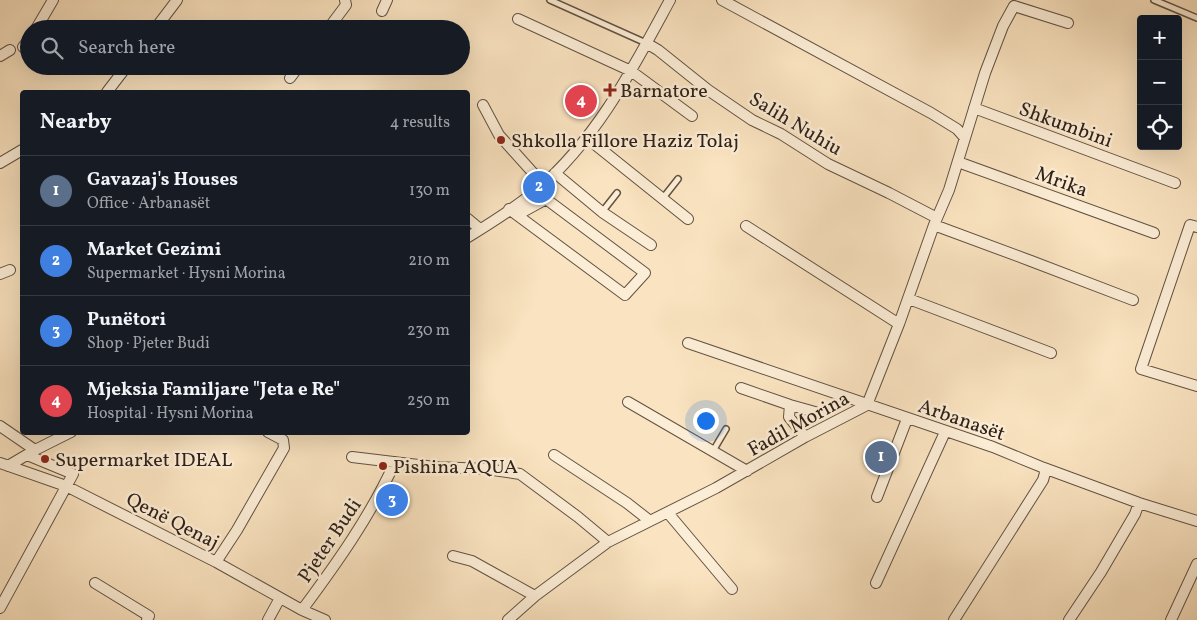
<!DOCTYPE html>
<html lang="en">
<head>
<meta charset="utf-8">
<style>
	body { margin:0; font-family:Vollkorn,serif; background:#20242c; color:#f1f3f6 }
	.controls { position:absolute; right:15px; top:15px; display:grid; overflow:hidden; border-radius:5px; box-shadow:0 5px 20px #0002 }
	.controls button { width:45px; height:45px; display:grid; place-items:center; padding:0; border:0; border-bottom:1px solid #363941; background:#171b24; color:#f1f3f6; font:25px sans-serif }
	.you { position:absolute; left:705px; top:420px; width:18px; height:18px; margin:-12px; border:4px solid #fff; border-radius:50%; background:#1a73e8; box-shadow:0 0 0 8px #1a73e833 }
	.badge { display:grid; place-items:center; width:32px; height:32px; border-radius:50%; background:#db2777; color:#fff; font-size:16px; font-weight:700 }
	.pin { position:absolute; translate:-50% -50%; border:2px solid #fff; box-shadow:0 1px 5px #0006 }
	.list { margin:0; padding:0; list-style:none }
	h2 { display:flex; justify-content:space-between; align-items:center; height:65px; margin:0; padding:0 20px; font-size:21px }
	h2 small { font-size:16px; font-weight:400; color:#9ea1a6 }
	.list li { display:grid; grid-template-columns:32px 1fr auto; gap:15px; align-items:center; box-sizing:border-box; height:70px; padding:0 20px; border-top:1px solid #363941 }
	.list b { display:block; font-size:19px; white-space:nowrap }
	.list p { margin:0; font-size:16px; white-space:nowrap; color:#9ea1a6 }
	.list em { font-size:16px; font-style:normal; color:#9ea1a6 }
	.icon { flex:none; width:28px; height:28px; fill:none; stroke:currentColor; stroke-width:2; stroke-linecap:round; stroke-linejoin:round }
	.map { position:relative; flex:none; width:1197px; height:620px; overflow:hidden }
	.search { position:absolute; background:#171b24; box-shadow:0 5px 20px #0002; left:20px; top:20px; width:450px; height:55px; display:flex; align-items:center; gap:12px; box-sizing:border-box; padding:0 18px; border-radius:28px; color:#9ea1a6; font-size:19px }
	.panel { position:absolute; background:#171b24; box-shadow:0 5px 20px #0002; left:20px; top:90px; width:450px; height:345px; border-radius:5px }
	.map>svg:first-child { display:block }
</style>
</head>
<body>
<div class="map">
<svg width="1197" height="620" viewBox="0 0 1197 620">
	<rect width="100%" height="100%" fill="#fae3c0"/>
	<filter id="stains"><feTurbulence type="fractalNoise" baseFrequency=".004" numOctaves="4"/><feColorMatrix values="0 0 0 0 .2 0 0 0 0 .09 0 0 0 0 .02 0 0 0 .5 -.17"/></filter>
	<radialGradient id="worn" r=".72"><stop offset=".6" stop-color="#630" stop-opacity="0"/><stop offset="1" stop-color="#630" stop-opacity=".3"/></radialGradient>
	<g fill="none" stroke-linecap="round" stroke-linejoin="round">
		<g stroke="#625242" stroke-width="8">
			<path id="service" d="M 550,0 L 646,43
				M 1154,0 L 1197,18
				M 663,198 L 678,179
				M 602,212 L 617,193
				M 713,451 L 726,429"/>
		</g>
		<g stroke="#625242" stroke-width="12">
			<path id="minor" d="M 722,0 L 931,113 L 957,129 L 965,138
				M 382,11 L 387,0
				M 518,19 L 631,71 L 692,116
				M 36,29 L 53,0
				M 155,29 L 177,0
				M 328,29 L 346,5 L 345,0
				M 646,43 L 658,50 L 708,90 L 752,120 L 781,134 L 828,164 L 889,193 L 937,218
				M 23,47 L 29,39
				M 0,56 L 10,50
				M 290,78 L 299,66
				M 107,92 L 127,66
				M 483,105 L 499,135 L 543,184
				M 974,108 L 1175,183
				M 587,138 L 688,219
				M 958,162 L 1154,233
				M 0,163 L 22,150
				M 555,173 L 602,212 L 651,245
				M 509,209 L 517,215 L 625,295 L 645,273 L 546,199 L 517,215
				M 468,219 L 480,229
				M 934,225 L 1031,261 L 1133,300
				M 746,226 L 899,324
				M 1197,227 L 1190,225 L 1141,369 L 1197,386
				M 468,237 C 491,223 516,207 537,190 C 597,139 633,68 670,0
				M 0,274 L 10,270
				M 909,299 L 1051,353
				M 688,343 L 993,447 L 1044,468 L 1139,503 L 1197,521
				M 741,388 L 790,405 L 815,412
				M 628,402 L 747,471
				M 790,405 L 789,417 L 805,437
				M 867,405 L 899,324 L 934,225 L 949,190 L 985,73 L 1003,26 L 1014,6 L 1068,23
				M 0,426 L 35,450
				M 554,455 L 627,503 L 650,521
				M 352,457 L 435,467 L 486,469 L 520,474 L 578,517 L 608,542
				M 0,463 L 66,486 L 216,562 L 302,610 L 325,620
				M 8,466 L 35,450 L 71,432
				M 877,497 L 907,419
				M 668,513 L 732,589
				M 453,556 L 472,561 L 535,596
				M 216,562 L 237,530 L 284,448 L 283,440 L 268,432
				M 95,583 L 149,616 L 147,620
				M 876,583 L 945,432
				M 0,608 L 73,474 L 27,455
				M 302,610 C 337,563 371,515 395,462
				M 268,620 L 280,598
				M 508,620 L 535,596 L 608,542 L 716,488 L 805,437 L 867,405
				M 954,620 L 1043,480 L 1045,473 L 1044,468
				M 1069,620 L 1101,572 L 1135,514 L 1139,503
				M 1171,620 L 1197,564"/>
		</g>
		<use href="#service" stroke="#fcedd6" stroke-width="5"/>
		<use href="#minor" stroke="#fcedd6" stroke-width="10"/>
	</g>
	<g fill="#8f2418" stroke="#fcedd6" stroke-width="2">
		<path d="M607.5 82.5h5v5h5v5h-5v5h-5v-5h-5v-5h5z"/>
		<circle cx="501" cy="140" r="5"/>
		<circle cx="45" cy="459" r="5"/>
		<circle cx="383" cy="466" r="5"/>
	</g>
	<g text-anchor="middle" stroke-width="5" stroke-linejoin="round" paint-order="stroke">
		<g font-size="20" fill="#2f2118" stroke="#fcedd6" text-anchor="start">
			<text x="620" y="97">Barnatore</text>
			<text x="511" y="147">Shkolla Fillore Haziz Tolaj</text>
			<text x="55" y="466">Supermarket IDEAL</text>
			<text x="393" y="473">Pishina AQUA</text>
		</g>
		<g font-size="20" fill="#2f2118" stroke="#fcedd6">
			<text transform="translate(796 123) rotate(31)" y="7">Salih Nuhiu</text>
			<text transform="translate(1066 124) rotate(20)" y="7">Shkumbini</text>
			<text transform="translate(1062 181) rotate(20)" y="7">Mrika</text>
			<text transform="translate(962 419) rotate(19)" y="7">Arbanasët</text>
			<text transform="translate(798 423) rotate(-29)" y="7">Fadil Morina</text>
			<text transform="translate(173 520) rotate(27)" y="7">Qenë Qenaj</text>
			<text transform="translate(329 540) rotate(-56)" y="7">Pjeter Budi</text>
		</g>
	</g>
	<rect width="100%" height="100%" filter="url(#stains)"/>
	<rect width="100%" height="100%" fill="url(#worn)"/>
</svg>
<div class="controls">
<button>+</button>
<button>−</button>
<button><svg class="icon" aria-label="locate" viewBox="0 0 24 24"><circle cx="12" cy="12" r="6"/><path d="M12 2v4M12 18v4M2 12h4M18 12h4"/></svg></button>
</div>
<div class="you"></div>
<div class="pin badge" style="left:881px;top:457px;background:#5c6f8a">1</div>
<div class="pin badge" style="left:539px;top:187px;background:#3f7fe0">2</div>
<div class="pin badge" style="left:392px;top:500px;background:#3f7fe0">3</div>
<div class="pin badge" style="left:581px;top:101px;background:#e0444e">4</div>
<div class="search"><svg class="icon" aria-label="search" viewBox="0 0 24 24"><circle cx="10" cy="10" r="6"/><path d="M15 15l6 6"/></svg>Search here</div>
<section class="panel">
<h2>Nearby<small>4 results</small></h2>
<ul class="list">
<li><span class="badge" style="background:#5c6f8a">1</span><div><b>Gavazaj's Houses</b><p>Office · Arbanasët</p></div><em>130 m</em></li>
<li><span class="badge" style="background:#3f7fe0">2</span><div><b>Market Gezimi</b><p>Supermarket · Hysni Morina</p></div><em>210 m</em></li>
<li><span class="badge" style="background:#3f7fe0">3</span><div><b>Punëtori</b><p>Shop · Pjeter Budi</p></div><em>230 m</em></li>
<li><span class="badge" style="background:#e0444e">4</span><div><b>Mjeksia Familjare &quot;Jeta e Re&quot;</b><p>Hospital · Hysni Morina</p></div><em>250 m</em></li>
</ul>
</section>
</div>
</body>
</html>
